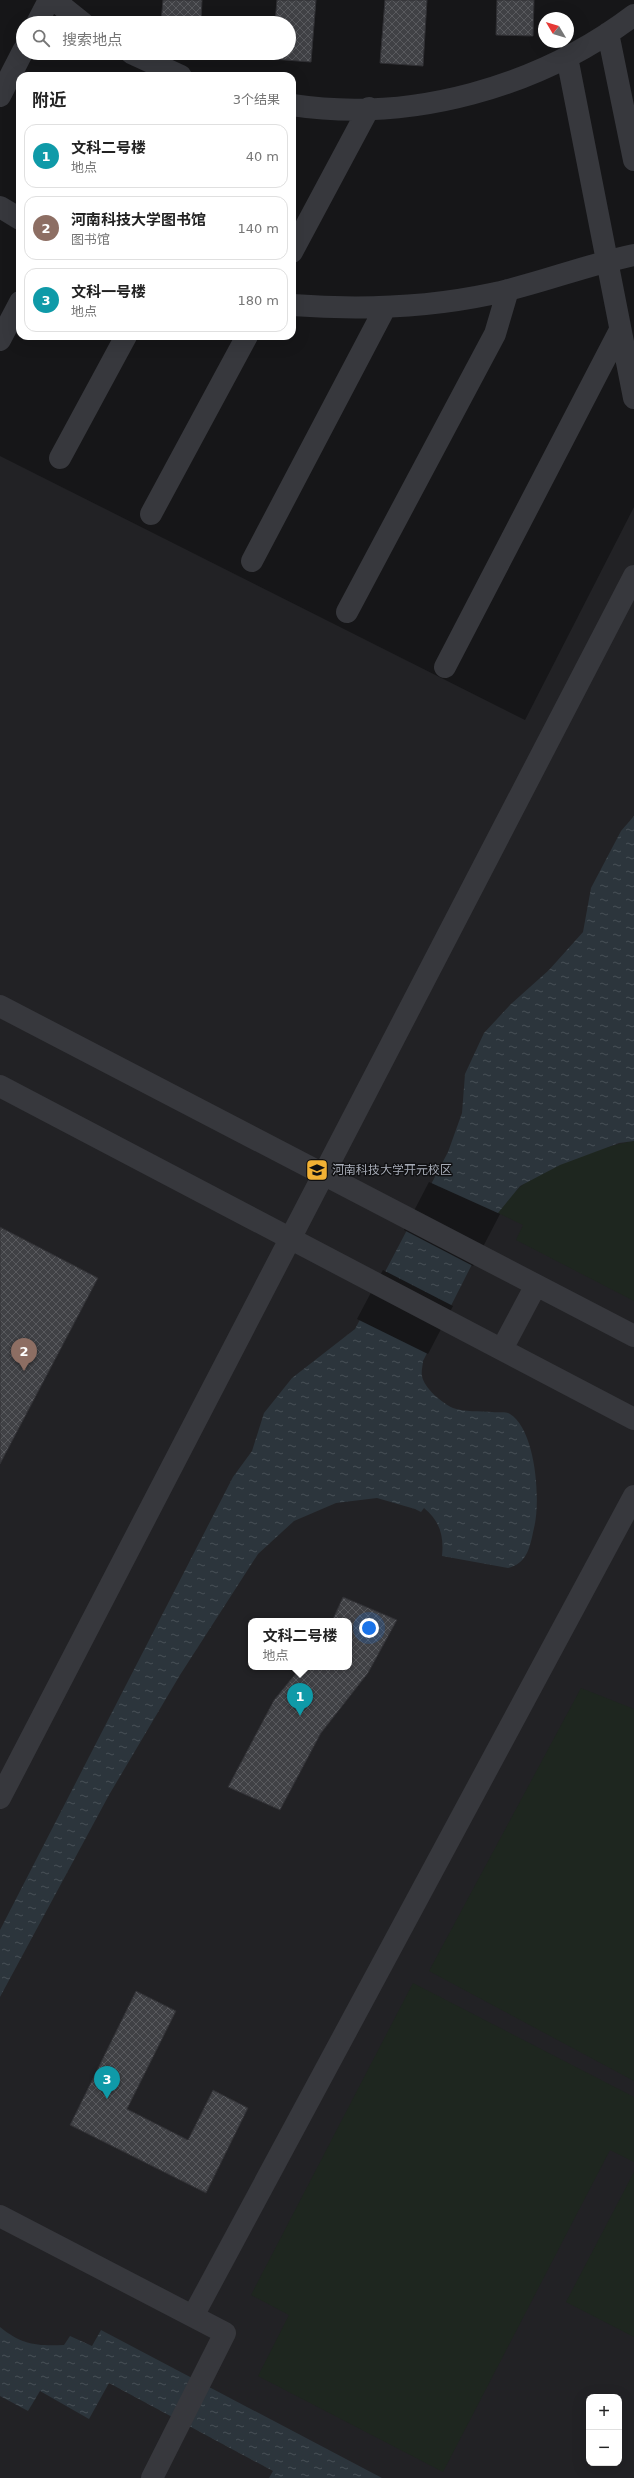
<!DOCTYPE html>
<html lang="zh">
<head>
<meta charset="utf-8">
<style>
	body { margin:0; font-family:"DejaVu Sans","Noto Sans SC",sans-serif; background:#f6f6f6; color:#222 }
	.controls { position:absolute; right:12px; bottom:12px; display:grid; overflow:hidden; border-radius:8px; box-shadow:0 4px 16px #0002 }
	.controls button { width:36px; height:36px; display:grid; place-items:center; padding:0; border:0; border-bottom:1px solid #e0e0e0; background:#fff; color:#222; font:20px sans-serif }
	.compass { position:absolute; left:538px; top:12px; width:36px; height:36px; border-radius:50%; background:#fff; box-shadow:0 4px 16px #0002; rotate:308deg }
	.you { position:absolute; left:369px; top:1628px; width:14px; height:14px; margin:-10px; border:3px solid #fff; border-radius:50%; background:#1a73e8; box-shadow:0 0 0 6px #1a73e833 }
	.badge { display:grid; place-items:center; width:26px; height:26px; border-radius:50%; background:#80622a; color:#fff; font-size:13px; font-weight:700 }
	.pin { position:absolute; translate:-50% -33px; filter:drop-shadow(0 1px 2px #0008) }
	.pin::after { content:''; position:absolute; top:21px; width:14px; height:12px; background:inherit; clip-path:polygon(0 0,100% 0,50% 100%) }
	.popup { position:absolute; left:248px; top:1618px; width:104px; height:52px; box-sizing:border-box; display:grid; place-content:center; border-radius:8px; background:#fff; filter:drop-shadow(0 1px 3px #0005); font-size:13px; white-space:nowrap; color:#767676 }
	.popup b { font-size:15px; color:#222 }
	.popup::after { content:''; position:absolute; left:50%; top:100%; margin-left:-8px; border:8px solid transparent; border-top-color:#fff }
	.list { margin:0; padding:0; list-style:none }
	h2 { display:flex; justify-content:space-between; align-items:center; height:52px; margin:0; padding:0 16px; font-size:17px }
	h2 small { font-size:13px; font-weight:400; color:#767676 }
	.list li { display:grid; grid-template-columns:26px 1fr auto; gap:12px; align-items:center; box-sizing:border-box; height:64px; margin:0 8px 8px; padding:0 8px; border:1px solid #e0e0e0; border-radius:12px }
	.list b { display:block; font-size:15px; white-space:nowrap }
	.list p { margin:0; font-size:13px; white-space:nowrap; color:#767676 }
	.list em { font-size:13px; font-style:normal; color:#767676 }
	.icon { flex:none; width:22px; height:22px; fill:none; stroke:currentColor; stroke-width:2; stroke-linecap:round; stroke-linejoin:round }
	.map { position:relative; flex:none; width:634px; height:2478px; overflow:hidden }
	.search { position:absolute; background:#fff; box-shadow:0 4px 16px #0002; left:16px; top:16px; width:280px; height:44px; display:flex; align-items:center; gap:10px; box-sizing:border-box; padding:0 14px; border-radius:22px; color:#767676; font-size:15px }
	.panel { position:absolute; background:#fff; box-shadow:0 4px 16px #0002; left:16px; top:72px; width:280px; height:268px; border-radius:12px }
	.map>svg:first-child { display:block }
</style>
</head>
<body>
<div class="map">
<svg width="634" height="2478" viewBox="0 0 634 2478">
	<defs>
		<pattern id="water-ripples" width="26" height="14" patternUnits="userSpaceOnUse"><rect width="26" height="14" fill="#2c353c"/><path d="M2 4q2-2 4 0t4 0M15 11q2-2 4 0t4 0" fill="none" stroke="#485056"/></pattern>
		<pattern id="building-cross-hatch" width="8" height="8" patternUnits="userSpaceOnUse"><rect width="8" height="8" fill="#404145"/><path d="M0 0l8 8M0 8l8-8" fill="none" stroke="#595a5e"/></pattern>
	</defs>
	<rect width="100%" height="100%" fill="#161618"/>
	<path fill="#222225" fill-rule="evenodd" d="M 0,456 L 525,720 L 634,507 L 634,2478 L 0,2478 ZM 251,1621 L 349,1621 L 349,1667 L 251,1667 ZM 589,2397 L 619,2397 L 619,2463 L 589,2463 Z"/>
	<path fill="#1e261f" d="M 634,1141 L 634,1301 L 516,1240 L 523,1225 L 498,1213 C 505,1204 512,1194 520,1187 C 539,1170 608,1144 634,1141 Z
		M 581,1688 L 634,1709 L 634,2081 L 429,1971 Z
		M 413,1983 L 634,2097 L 634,2162 L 610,2150 L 443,2472 L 258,2376 L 289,2315 L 251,2295 Z
		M 634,2172 L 634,2337 L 566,2302 Z"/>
	<path fill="url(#water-ripples)" d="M 634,816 L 634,1141 L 619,1143 L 560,1165 L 520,1186 L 498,1213 L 423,1361 C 423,1365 421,1371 422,1376 C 424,1388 442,1403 453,1408 C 464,1412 480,1411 492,1412 C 498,1413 505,1411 510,1414 C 536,1430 541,1501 534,1528 C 530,1546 528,1563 508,1568 L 442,1556 C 444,1536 440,1521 424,1508 L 421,1512 L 415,1509 L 377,1498 L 336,1503 L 294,1521 L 258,1554 L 180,1675 L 109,1795 L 0,1997 L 0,1930 L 233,1477 L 252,1451 L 264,1413 L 292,1378 L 355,1329 L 448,1152 L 462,1113 L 465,1074 L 484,1033 L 511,1004 L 549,970 L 583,932 L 591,888 L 621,831 Z
		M 0,2327 C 22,2345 36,2346 64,2345 L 70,2336 L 92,2346 L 101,2330 L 382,2478 L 269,2478 L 273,2471 L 109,2383 L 89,2419 L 40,2391 L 28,2411 L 0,2396 Z"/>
	<path fill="#161618" d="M 429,1182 L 500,1214 L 473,1266 L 404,1230 Z
		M 383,1270 L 453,1306 L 428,1354 L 357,1319 Z"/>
	<path fill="url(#building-cross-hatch)" stroke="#303034" d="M 163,0 L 202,0 L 201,23 L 161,23 Z
		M 277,0 L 316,0 L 311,62 L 272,59 L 272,53 L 289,53 L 289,23 L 275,23 Z
		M 385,0 L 427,0 L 423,66 L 380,63 Z
		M 497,0 L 534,0 L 533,36 L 496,35 Z
		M 0,1227 L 98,1278 L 0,1464 Z
		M 343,1597 L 397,1620 L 368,1673 L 321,1733 L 280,1810 L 228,1787 L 274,1700 L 301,1667 L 349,1667 L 349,1621 L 332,1621 Z
		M 136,1991 L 176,2011 L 127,2109 L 188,2140 L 213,2090 L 248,2108 L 206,2193 L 70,2125 Z"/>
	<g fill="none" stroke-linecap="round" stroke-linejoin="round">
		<path stroke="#37383d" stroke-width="22" d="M 54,0 L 83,23
			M 37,23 L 49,0
			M 608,33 L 634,160
			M 131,53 L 181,76
			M 567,57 L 634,398
			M 0,96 L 23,51
			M 292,105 C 411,123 539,87 634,15
			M 0,207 L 20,219
			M 292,252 L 369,108
			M 292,305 C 359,310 425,308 491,294 C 539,284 585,265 634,255
			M 0,340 L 20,302
			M 60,458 L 126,336
			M 151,514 L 247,336
			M 252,561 L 385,308
			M 347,612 L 495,334 L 508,290
			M 445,667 L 620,330
			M 0,1006 L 634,1336
			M 0,1086 L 634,1419
			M 502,1349 L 536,1285
			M 0,1798 L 634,576
			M 0,2216 L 225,2333 L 152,2478
			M 193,2316 L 634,1496"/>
	</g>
	<defs>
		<g id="university-square" transform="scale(1.15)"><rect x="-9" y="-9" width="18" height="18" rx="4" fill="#f2b134" stroke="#111113"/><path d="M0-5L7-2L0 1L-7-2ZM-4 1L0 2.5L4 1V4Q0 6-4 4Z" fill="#111"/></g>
	</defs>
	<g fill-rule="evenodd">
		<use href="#university-square" x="317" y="1170"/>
	</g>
	<g text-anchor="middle" stroke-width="3" stroke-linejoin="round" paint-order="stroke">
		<g font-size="12" fill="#a8adb8" stroke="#111113" text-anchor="start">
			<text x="332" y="1174">河南科技大学开元校区</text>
		</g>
	</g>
</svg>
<div class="controls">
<button>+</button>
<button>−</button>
</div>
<svg class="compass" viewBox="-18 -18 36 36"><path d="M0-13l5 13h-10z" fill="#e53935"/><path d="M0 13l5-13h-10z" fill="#767676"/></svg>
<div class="you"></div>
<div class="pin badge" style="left:300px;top:1716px;background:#0f9aa8">1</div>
<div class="popup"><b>文科二号楼</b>地点</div>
<div class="pin badge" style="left:24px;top:1371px;background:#8d6e63">2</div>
<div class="pin badge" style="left:107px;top:2099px;background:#0f9aa8">3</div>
<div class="search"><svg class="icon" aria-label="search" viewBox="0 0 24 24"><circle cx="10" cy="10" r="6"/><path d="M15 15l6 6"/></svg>搜索地点</div>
<section class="panel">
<h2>附近<small>3个结果</small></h2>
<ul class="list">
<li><span class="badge" style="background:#0f9aa8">1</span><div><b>文科二号楼</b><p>地点</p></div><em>40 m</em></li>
<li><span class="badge" style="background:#8d6e63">2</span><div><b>河南科技大学图书馆</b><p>图书馆</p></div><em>140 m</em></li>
<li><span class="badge" style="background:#0f9aa8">3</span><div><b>文科一号楼</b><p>地点</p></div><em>180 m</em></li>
</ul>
</section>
</div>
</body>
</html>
